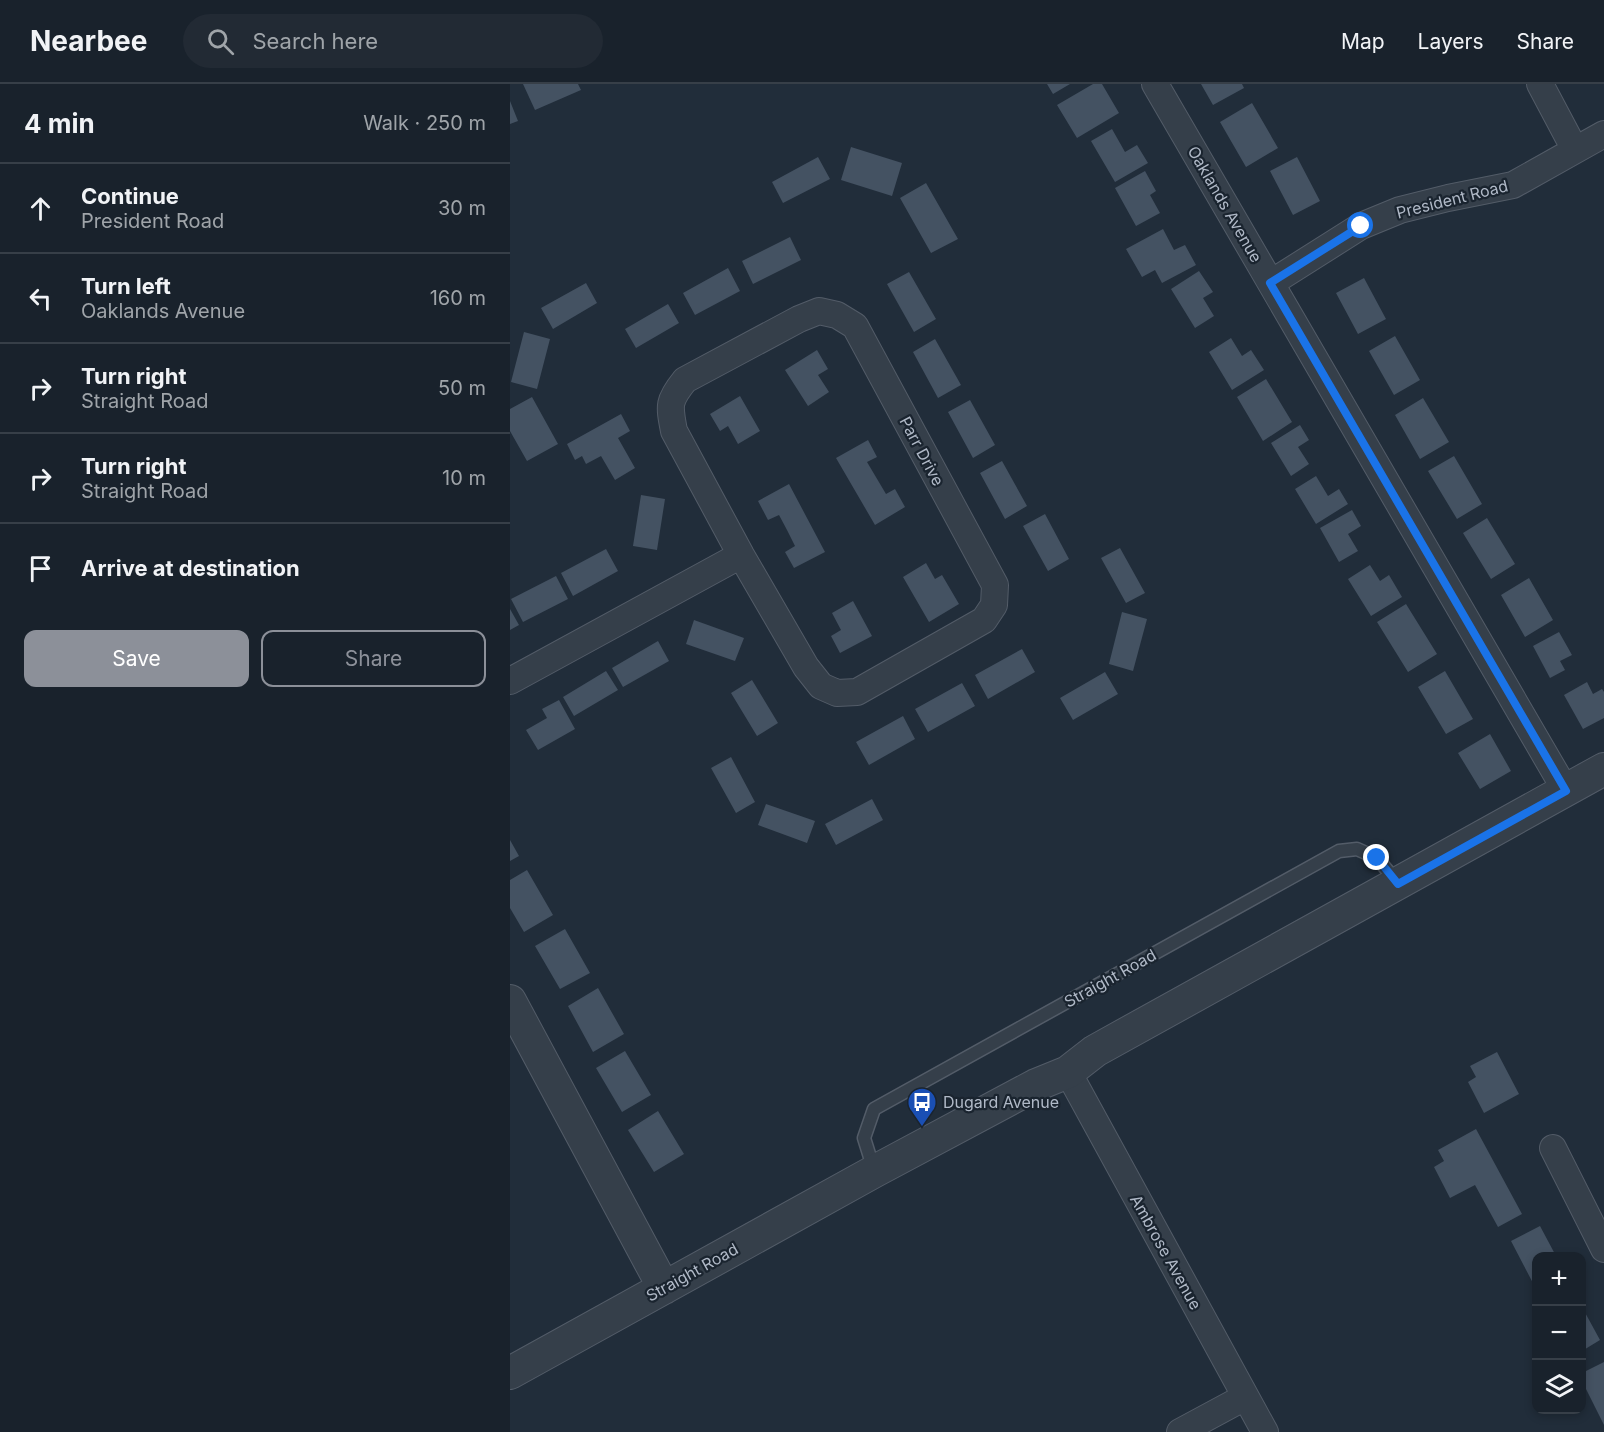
<!DOCTYPE html>
<html lang="en">
<head>
<meta charset="utf-8">
<style>
	body { margin:0; font-family:Inter,sans-serif; background:#222a34; color:#f1f3f6 }
	.controls { position:absolute; right:18px; bottom:18px; display:grid; overflow:hidden; border-radius:12px; box-shadow:0 3px 9px #0003 }
	.controls button { width:54px; height:54px; display:grid; place-items:center; padding:0; border:0; border-bottom:2px solid #373f48; background:#19222c; color:#f1f3f6; font:30px sans-serif }
	.stop { position:absolute; width:18px; height:18px; margin:-14px; border:4px solid #1a73e8; border-radius:50%; background:#fff }
	.stop.end { background:#1a73e8; border-color:#fff; box-shadow:0 2px 6px #0008 }
	.list { margin:0; padding:0; list-style:none }
	h2 { display:flex; justify-content:space-between; align-items:center; height:78px; margin:0; padding:0 24px; font-size:26px }
	h2 small { font-size:20px; font-weight:400; color:#9fa4a9 }
	.list li { display:grid; grid-template-columns:39px 1fr auto; gap:18px; align-items:center; box-sizing:border-box; height:90px; padding:0 24px; border-top:2px solid #373f48 }
	.list b { display:block; font-size:22px; white-space:nowrap }
	.list p { margin:0; font-size:20px; white-space:nowrap; color:#9fa4a9 }
	.list em { font-size:20px; font-style:normal; color:#9fa4a9 }
	.actions { display:flex; gap:12px; padding:18px 24px }
	.actions a { flex:1; padding:14px 0; border:2px solid #8c9099; border-radius:12px; text-align:center; font-size:21px; color:#8c9099 }
	.actions .main { background:#8c9099; color:#fff }
	.icon { flex:none; width:33px; height:33px; fill:none; stroke:currentColor; stroke-width:2; stroke-linecap:round; stroke-linejoin:round }
	.map { position:relative; flex:none; width:1094px; height:1348px; overflow:hidden }
	header { display:flex; align-items:center; gap:36px; box-sizing:border-box; height:84px; padding:0 30px; background:#19222c; border-bottom:2px solid #373f48 }
	header strong { font-size:28px }
	nav { display:flex; gap:33px; margin-inline-start:auto; font-size:21px }
	.search { width:420px; height:54px; background:#222a34; display:flex; align-items:center; gap:15px; box-sizing:border-box; padding:0 21px; border-radius:33px; color:#9fa4a9; font-size:22px }
	main { display:flex }
	aside { flex:1; background:#19222c }
	.map>svg:first-child { display:block }
</style>
</head>
<body>
<header>
<strong>Nearbee</strong>
<div class="search"><svg class="icon" aria-label="search" viewBox="0 0 24 24"><circle cx="10" cy="10" r="6"/><path d="M15 15l6 6"/></svg>Search here</div>
<nav><a>Map</a><a>Layers</a><a>Share</a></nav>
</header>
<main>
<aside>
<h2>4 min<small>Walk · 250 m</small></h2>
<ul class="list">
<li><svg class="icon" aria-label="ahead" viewBox="0 0 24 24"><path d="M12 20V5M6 11l6-6 6 6"/></svg><div><b>Continue</b><p>President Road</p></div><em>30 m</em></li>
<li><svg class="icon" aria-label="left" viewBox="0 0 24 24"><path d="M17 20v-9H6M10 6l-5 5 5 5"/></svg><div><b>Turn left</b><p>Oaklands Avenue</p></div><em>160 m</em></li>
<li><svg class="icon" aria-label="right" viewBox="0 0 24 24"><path d="M7 20v-9h11M14 6l5 5-5 5"/></svg><div><b>Turn right</b><p>Straight Road</p></div><em>50 m</em></li>
<li><svg class="icon" aria-label="right" viewBox="0 0 24 24"><path d="M7 20v-9h11M14 6l5 5-5 5"/></svg><div><b>Turn right</b><p>Straight Road</p></div><em>10 m</em></li>
<li><svg class="icon" aria-label="arrive" viewBox="0 0 24 24"><path d="M6 21V4h12l-3 4 3 4H6"/></svg><div><b>Arrive at destination</b></div></li>
</ul>
<div class="actions"><a class="main">Save</a><a>Share</a></div>
</aside>
<div class="map">
<svg width="1094" height="1348" viewBox="0 0 1094 1348">
	<rect width="100%" height="100%" fill="#212d3a"/>
	<path fill="#445262" d="M 13,0 L 68,0 L 71,6 L 25,26 Z
		M 537,0 L 560,0 L 543,10 Z
		M 583,0 L 592,0 L 609,29 L 567,54 L 547,21 Z
		M 691,0 L 732,0 L 734,4 L 703,21 Z
		M 0,17 L 8,37 L 0,40 Z
		M 742,19 L 768,64 L 736,83 L 710,38 Z
		M 602,45 L 615,68 L 627,61 L 638,79 L 605,98 L 581,57 Z
		M 341,63 L 392,79 L 382,112 L 331,96 Z
		M 308,73 L 320,95 L 273,119 L 262,98 Z
		M 787,73 L 810,117 L 783,131 L 760,87 Z
		M 635,87 L 646,107 L 640,111 L 650,129 L 626,142 L 605,104 Z
		M 416,99 L 448,155 L 421,169 L 390,114 Z
		M 653,145 L 664,166 L 675,161 L 686,181 L 652,199 L 645,186 L 632,193 L 616,165 Z
		M 280,153 L 291,176 L 243,200 L 232,177 Z
		M 218,184 L 230,207 L 185,231 L 173,209 Z
		M 689,187 L 703,208 L 693,214 L 704,232 L 685,244 L 661,205 Z
		M 399,188 L 426,235 L 404,248 L 377,200 Z
		M 854,194 L 876,235 L 848,250 L 826,209 Z
		M 76,199 L 87,219 L 43,245 L 31,224 Z
		M 158,220 L 169,239 L 126,264 L 115,245 Z
		M 14,248 L 40,255 L 27,305 L 1,298 Z
		M 885,252 L 910,296 L 884,311 L 859,267 Z
		M 721,254 L 732,272 L 741,266 L 754,286 L 722,306 L 699,268 Z
		M 425,255 L 451,301 L 428,314 L 403,268 Z
		M 307,266 L 318,285 L 308,291 L 319,308 L 298,322 L 275,286 Z
		M 756,295 L 782,338 L 753,357 L 727,313 Z
		M 230,312 L 250,347 L 228,360 L 218,342 L 210,347 L 200,330 Z
		M 22,313 L 48,360 L 17,377 L 0,347 L 0,325 Z
		M 913,314 L 939,358 L 910,375 L 885,331 Z
		M 460,316 L 485,361 L 463,374 L 438,328 Z
		M 111,330 L 120,347 L 108,354 L 125,384 L 105,396 L 91,372 L 76,380 L 72,372 L 65,376 L 57,360 Z
		M 790,341 L 799,356 L 788,363 L 799,380 L 781,392 L 761,359 Z
		M 358,356 L 367,373 L 357,378 L 376,410 L 385,405 L 395,423 L 365,441 L 326,374 Z
		M 944,372 L 972,420 L 947,435 L 918,387 Z
		M 492,377 L 517,422 L 495,435 L 470,389 Z
		M 806,392 L 818,412 L 829,405 L 838,420 L 806,440 L 785,405 Z
		M 279,400 L 315,468 L 284,484 L 275,468 L 285,462 L 277,446 L 269,431 L 258,436 L 248,417 Z
		M 131,411 L 155,415 L 147,466 L 123,462 Z
		M 842,426 L 851,442 L 838,450 L 848,467 L 829,478 L 810,444 Z
		M 535,430 L 559,475 L 538,487 L 513,442 Z
		M 977,434 L 1005,480 L 981,495 L 953,449 Z
		M 610,464 L 635,509 L 616,519 L 591,474 Z
		M 96,465 L 108,487 L 63,512 L 51,489 Z
		M 416,479 L 425,495 L 432,491 L 449,520 L 419,538 L 393,493 Z
		M 860,481 L 870,497 L 879,491 L 892,513 L 861,532 L 838,495 Z
		M 46,492 L 58,515 L 13,538 L 1,515 Z
		M 1019,494 L 1043,536 L 1015,553 L 991,511 Z
		M 343,517 L 362,552 L 330,569 L 321,552 L 331,546 L 322,529 Z
		M 896,520 L 927,570 L 898,588 L 867,538 Z
		M 0,525 L 9,541 L 0,546 Z
		M 612,528 L 637,535 L 623,587 L 599,580 Z
		M 184,536 L 234,554 L 225,577 L 176,560 Z
		M 1049,548 L 1062,571 L 1050,577 L 1055,586 L 1040,594 L 1023,562 Z
		M 148,557 L 159,577 L 113,603 L 102,584 Z
		M 512,565 L 525,588 L 478,615 L 465,591 Z
		M 96,587 L 108,606 L 64,632 L 53,613 Z
		M 935,587 L 963,635 L 936,650 L 908,603 Z
		M 595,588 L 608,610 L 563,636 L 550,614 Z
		M 242,596 L 268,639 L 247,652 L 221,609 Z
		M 1077,598 L 1083,610 L 1092,605 L 1094,608 L 1094,634 L 1073,645 L 1054,611 Z
		M 452,599 L 465,622 L 418,648 L 405,625 Z
		M 49,616 L 65,645 L 28,666 L 16,646 L 37,634 L 32,625 Z
		M 393,632 L 405,655 L 359,681 L 346,658 Z
		M 980,650 L 1001,687 L 970,705 L 948,669 Z
		M 221,673 L 245,718 L 226,729 L 201,684 Z
		M 362,715 L 373,736 L 326,761 L 315,740 Z
		M 256,720 L 305,737 L 297,759 L 248,741 Z
		M 0,756 L 9,772 L 0,777 Z
		M 17,786 L 43,831 L 14,848 L 0,824 L 0,796 Z
		M 55,845 L 80,889 L 50,905 L 25,862 Z
		M 88,904 L 114,950 L 83,968 L 58,922 Z
		M 115,967 L 141,1011 L 112,1028 L 86,984 Z
		M 987,968 L 1009,1010 L 974,1029 L 958,998 L 966,993 L 960,982 Z
		M 148,1027 L 174,1070 L 144,1088 L 118,1046 Z
		M 966,1045 L 1012,1130 L 988,1143 L 965,1101 L 940,1114 L 924,1083 L 934,1077 L 928,1066 Z
		M 1030,1142 L 1046,1172 L 1026,1173 L 1026,1202 L 1025,1203 L 1001,1157 Z
		M 1072,1223 L 1090,1256 L 1072,1267 Z
		M 1094,1278 L 1094,1341 L 1072,1297 L 1072,1289 Z"/>
	<g fill="none" stroke-linecap="round" stroke-linejoin="round">
		<g stroke="#535c68" stroke-width="15">
			<path id="service" d="M 364,1086 L 354,1054 L 364,1025 L 829,767 L 847,765 L 867,774 L 887,798"/>
		</g>
		<g stroke="#535c68" stroke-width="28">
			<path id="minor" d="M 645,0 L 1056,707
				M 1030,0 L 1065,66
				M 761,199 L 851,142 L 890,126 L 938,114 L 1003,101 L 1094,50
				M 309,227 L 327,231 L 345,242 L 485,501 L 484,521 L 474,536 L 347,608 L 327,609 L 311,602 L 296,583 L 231,471 L 164,347 C 159,321 158,317 175,296 L 289,235 Z
				M 0,597 L 231,471
				M 558,988 L 755,1348
				M 1043,1064 L 1094,1165
				M 670,1348 L 735,1313"/>
		</g>
		<g stroke="#535c68" stroke-width="34">
			<path id="tertiary" d="M 0,917 L 154,1204
				M 0,1289 L 365,1087 L 526,1001 L 558,988 L 585,967 L 1094,685"/>
		</g>
		<use href="#service" stroke="#353f4a" stroke-width="12"/>
		<use href="#minor" stroke="#353f4a" stroke-width="26"/>
		<use href="#tertiary" stroke="#353f4a" stroke-width="32"/>
	</g>
	<g fill="none" stroke-linecap="round" stroke-linejoin="round">
		<path stroke="#1a73e8" stroke-width="8" d="M 851,142 L 760,199 L 1056,707 L 888,800 L 867,774"/>
	</g>
	<defs>
		<g id="bus-pin" transform="scale(1.5)"><path d="M0 17L-7.5 6A9.5 9.5 0 1 1 7.5 6Z" fill="#1a4fb4" stroke="#1a242f"/><path d="M-5-6H5V4H4V6H2V4H-2V6H-4V4H-5ZM-3.5-4V0h7V-4ZM-3.5 1.2v1.5H-2V1.2ZM2 1.2v1.5H3.5V1.2Z" fill="#fff"/></g>
	</defs>
	<g fill-rule="evenodd">
		<use href="#bus-pin" x="412" y="1018"/>
	</g>
	<g text-anchor="middle" stroke-width="4.5" stroke-linejoin="round" paint-order="stroke">
		<g font-size="16" fill="#b0b9c7" stroke="#1a242f">
			<text transform="translate(942 115) rotate(-14)" y="6">President Road</text>
			<text transform="translate(715 120) rotate(60)" y="6">Oaklands Avenue</text>
			<text transform="translate(412 367) rotate(62)" y="6">Parr Drive</text>
			<text transform="translate(600 894) rotate(-29)" y="6">Straight Road</text>
			<text transform="translate(656 1168) rotate(61)" y="6">Ambrose Avenue</text>
			<text transform="translate(182 1188) rotate(-29)" y="6">Straight Road</text>
		</g>
		<g font-size="16" fill="#b0b9c7" stroke="#1a242f" text-anchor="start">
			<text x="433" y="1024">Dugard Avenue</text>
		</g>
	</g>
</svg>
<div class="controls">
<button>+</button>
<button>−</button>
<button><svg class="icon" aria-label="layers" viewBox="0 0 24 24"><path d="M12 4l9 5-9 5-9-5zM3 14l9 5 9-5"/></svg></button>
</div>
<div class="stop" style="left:851px;top:142px"></div>
<div class="stop end" style="left:867px;top:774px"></div>
</div>
</main>
</body>
</html>
